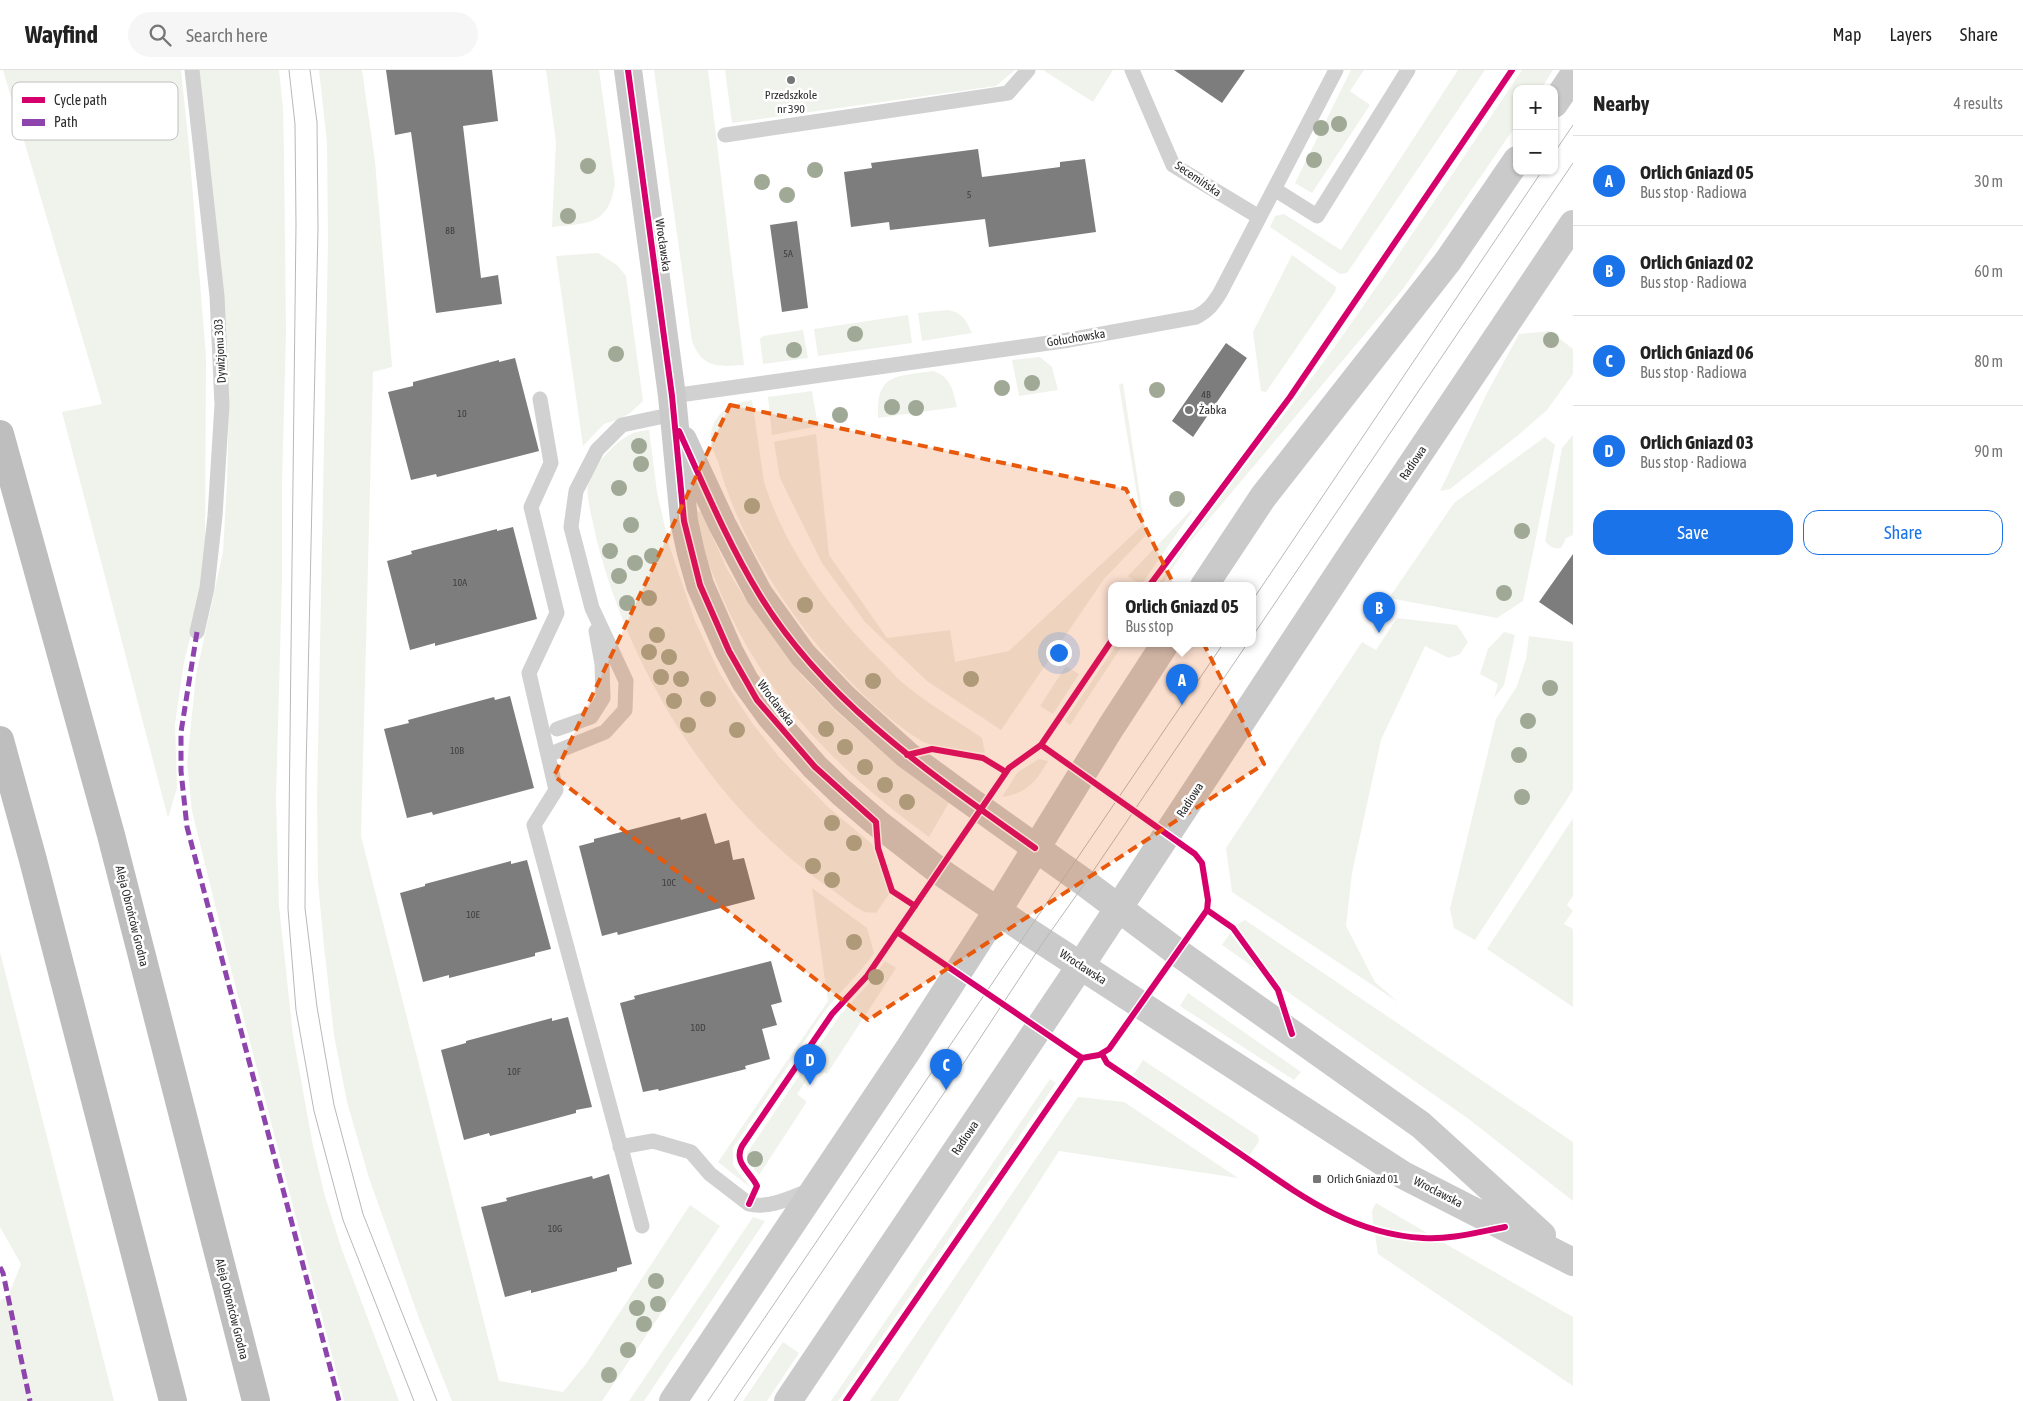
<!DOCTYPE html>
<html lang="en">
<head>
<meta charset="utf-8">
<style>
	body { margin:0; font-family:"Asap Condensed",sans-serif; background:#f6f6f6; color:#222 }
	.controls { position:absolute; right:15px; top:15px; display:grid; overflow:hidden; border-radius:10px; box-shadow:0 1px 4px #0004 }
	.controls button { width:45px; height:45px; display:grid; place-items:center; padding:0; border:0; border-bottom:1px solid #e0e0e0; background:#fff; color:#222; font:25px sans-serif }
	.you { position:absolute; left:1058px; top:582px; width:18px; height:18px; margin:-12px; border:4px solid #fff; border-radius:50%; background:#1a73e8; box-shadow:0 0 0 8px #1a73e833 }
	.badge { display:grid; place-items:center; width:32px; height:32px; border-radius:50%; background:#1a73e8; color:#fff; font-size:16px; font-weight:700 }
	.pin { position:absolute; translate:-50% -41px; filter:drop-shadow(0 1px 2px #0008) }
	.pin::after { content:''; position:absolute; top:26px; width:18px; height:15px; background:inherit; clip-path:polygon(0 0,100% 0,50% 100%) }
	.popup { position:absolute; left:1108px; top:512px; width:148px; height:65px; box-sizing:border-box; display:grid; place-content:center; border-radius:10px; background:#fff; filter:drop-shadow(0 1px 4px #0005); font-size:16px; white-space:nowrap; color:#767676 }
	.popup b { font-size:19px; color:#222 }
	.popup::after { content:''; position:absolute; left:50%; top:100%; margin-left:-10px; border:10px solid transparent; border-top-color:#fff }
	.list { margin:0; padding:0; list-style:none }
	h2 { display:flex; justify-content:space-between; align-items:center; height:65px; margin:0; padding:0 20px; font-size:21px }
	h2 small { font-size:16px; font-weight:400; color:#767676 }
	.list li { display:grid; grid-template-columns:32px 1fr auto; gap:15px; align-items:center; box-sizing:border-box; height:90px; padding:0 20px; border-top:1px solid #e0e0e0 }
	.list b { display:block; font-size:19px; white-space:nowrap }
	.list p { margin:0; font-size:16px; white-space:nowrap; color:#767676 }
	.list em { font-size:16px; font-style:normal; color:#767676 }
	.actions { display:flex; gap:10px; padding:15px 20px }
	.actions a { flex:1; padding:11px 0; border:1px solid #1a73e8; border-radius:15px; text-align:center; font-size:18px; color:#1a73e8 }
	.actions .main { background:#1a73e8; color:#fff }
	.icon { flex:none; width:28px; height:28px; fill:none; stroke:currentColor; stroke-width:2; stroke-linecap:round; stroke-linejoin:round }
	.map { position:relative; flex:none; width:1573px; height:1331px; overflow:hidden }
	header { display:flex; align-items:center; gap:30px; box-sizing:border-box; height:70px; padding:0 25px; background:#fff; border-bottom:1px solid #e0e0e0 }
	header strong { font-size:24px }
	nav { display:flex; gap:28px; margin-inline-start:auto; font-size:18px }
	.search { width:350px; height:45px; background:#f6f6f6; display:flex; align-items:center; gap:12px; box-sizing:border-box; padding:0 18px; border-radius:28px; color:#767676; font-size:19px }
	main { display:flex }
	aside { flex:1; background:#fff }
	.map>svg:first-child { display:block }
</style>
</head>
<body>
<header>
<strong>Wayfind</strong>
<div class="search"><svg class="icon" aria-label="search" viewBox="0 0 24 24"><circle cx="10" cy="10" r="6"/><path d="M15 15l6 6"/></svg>Search here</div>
<nav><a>Map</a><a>Layers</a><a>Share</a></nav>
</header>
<main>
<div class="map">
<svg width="1573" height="1331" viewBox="0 0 1573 1331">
	<rect width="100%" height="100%" fill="#fff"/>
	<path fill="#f0f3eb" d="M 3,0 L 181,0 L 189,77 L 206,287 L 205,478 L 202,508 L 192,560 L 184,592 L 175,654 L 177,718 L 168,748 L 62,342 L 102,334 Z
		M 199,0 L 279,0 L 283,38 L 284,87 L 286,261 L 282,414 L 282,511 L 276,728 L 279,836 L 293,965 L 312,1071 L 324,1123 L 342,1180 L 399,1331 L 344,1331 L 228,888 L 192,741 L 187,693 L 196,605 L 223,482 L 227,414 L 229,330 Z
		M 319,0 L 362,0 L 375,91 L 392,297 L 373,302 L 361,766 L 499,1311 L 563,1322 L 586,1294 L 690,1135 L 720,1156 L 602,1331 L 452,1331 L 420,1251 L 369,1108 L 347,1032 L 334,965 L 324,876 L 318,813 L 317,729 L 328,171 L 327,73 Z
		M 546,0 L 599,0 L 615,114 C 608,156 588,153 552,157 L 556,72 Z
		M 654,0 L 708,0 L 744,295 C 718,297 702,298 692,271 Z
		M 725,0 L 1015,0 L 996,16 L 732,53 Z
		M 1043,0 L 1113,0 L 1093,32 Z
		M 1351,0 L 1364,0 L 1350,21 L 1370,35 L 1312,123 L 1295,113 Z
		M 1458,0 L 1485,0 L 1347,203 L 1340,204 L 1270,157 L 1275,146 L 1284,144 L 1341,180 Z
		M 1522,0 L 1553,0 L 1541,19 L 1517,19 L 1517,54 L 1403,219 L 1189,473 L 1161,516 L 1157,516 C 1212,435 1275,359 1333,279 C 1398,188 1459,93 1522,0 Z
		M 598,183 L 617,195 L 626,206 L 643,331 L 630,343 L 620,349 L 604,354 L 583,376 L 556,186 Z
		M 1292,185 L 1336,217 L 1335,222 L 1266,322 L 1261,321 L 1253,262 Z
		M 947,240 C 962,242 966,250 972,263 L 922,271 L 918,243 Z
		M 908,245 L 912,273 L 818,286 L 814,259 Z
		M 803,260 L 808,288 L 763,294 L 760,269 L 763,266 Z
		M 1550,261 L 1573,279 L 1573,304 L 1547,340 L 1517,366 L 1450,419 L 1440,421 L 1487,323 L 1519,264 Z
		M 1040,287 L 1052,297 L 1058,320 L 1019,326 L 1012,290 Z
		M 933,301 C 951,307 953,320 957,337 L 878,348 C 876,303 895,307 933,301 Z
		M 1123,313 L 1146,465 L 1104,509 L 1001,660 L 927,611 L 865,552 L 822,493 L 780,408 L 774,372 L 816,364 L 829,485 L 887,568 L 950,560 L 955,592 L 1009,581 L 1142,456 L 1119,315 Z
		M 812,321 L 818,356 L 772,365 L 768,327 Z
		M 752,330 L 764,412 C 785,479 830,540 880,590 C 888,597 895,607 904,614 C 928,634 956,650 982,668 L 985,683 C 972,681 931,677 922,671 C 887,651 845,608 819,577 C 774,523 737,460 718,392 C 715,384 709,372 711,363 C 714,342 733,333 752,330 Z
		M 649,360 L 657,422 L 669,475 L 695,551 L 720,604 L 752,653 L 779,687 L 829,738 L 872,774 L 889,824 L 876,843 C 873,842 868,843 865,842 C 855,838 835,821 824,814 C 713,737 630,601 597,471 C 595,459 585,425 588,415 C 592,397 614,372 631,364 C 636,361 643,361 649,360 Z
		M 1573,365 L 1573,465 L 1566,468 L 1561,478 C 1553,479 1550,477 1545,471 L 1562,378 Z
		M 1545,367 L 1555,375 L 1523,531 L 1497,548 L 1389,528 L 1454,433 Z
		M 1191,440 L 1192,442 L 1141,515 L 1128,506 Z
		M 695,441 L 701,442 L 703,446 L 727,499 L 742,524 L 802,606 L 837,642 L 873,673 L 913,706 L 951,729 L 929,767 C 836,699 760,623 717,514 C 707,490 698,467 695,441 Z
		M 1397,548 L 1457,555 L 1468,572 L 1460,584 L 1449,588 L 1425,576 L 1381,670 L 1352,803 L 1346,856 L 1375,912 L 1398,932 L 1232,822 L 1226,778 L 1362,572 L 1376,580 Z
		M 1504,562 L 1515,565 L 1504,615 L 1494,628 L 1498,614 L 1480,604 L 1488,579 Z
		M 1529,566 L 1573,572 L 1573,720 L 1475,870 L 1454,858 L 1450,839 L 1496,649 L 1517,616 L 1526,589 Z
		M 1117,574 L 1123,574 L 1070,655 L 1065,651 Z
		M 1066,596 L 1079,604 L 1053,644 L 1040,636 Z
		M 1039,689 L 1048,691 C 1036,712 1027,723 1002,727 L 1018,702 Z
		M 1573,748 L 1573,826 L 1567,835 L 1573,841 L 1564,854 L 1573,859 L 1573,937 L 1487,879 Z
		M 812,818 L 867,858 L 874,883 C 859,905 838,923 822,945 L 733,1078 L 733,1095 L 751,1118 L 718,1092 L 828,931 Z
		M 1245,850 L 1573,1072 L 1573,1131 L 1470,1050 L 1282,918 L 1236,855 Z
		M 1230,863 L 1259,901 L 1222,875 Z
		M 0,882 L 114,1331 L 0,1331 L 0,1230 L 8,1227 L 21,1194 L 0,1157 Z
		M 885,891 L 896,898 L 827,1004 L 824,1002 L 821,1004 L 814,999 L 797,1024 L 806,1031 L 806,1033 L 759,1105 L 747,1090 L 747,1083 L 840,945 L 870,912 Z
		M 1188,923 L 1301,1002 L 1294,1010 L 1180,936 Z
		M 1143,990 L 1258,1066 L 1259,1071 L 1250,1085 L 1133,1005 Z
		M 1050,1009 L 1056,1013 L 838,1331 L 831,1331 Z
		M 1078,1027 L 1124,1032 L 1238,1108 L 1059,1081 L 898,1331 L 870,1331 Z
		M 1376,1133 L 1427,1163 L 1395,1160 L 1373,1154 L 1372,1141 Z
		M 753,1147 L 765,1151 L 644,1331 L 629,1331 Z
		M 1375,1164 L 1409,1171 L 1444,1173 L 1573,1247 L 1573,1316 L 1378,1184 Z
		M 783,1272 L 799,1283 L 767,1331 L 743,1331 Z"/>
	<path fill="#7d7d7d" d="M 386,0 L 492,0 L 498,51 L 463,56 L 481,208 L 498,205 L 502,234 L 436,243 L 411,62 L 395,65 Z
		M 1174,0 L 1245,0 L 1222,33 Z
		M 978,79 L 982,107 L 1060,97 L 1060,92 L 1085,89 L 1096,162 L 989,177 L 985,149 L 890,160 L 889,152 L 851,157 L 844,102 L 872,98 L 871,93 Z
		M 797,151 L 808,238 L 782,242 L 770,155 Z
		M 1226,273 L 1247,288 L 1193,367 L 1172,351 Z
		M 515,288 L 539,381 L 437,407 L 436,404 L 411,410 L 388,322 L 413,316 L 413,312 L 499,290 L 499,292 Z
		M 513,457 L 537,549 L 435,576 L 435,573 L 410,580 L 387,491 L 412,484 L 411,481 L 497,459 L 497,461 Z
		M 1573,484 L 1573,555 L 1539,532 Z
		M 510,626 L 534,718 L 433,745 L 432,742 L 407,748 L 384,659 L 409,653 L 408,650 L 494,627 L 495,630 Z
		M 706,743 L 715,774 L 729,770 L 733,790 L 744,788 L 755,829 L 618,865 L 617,862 L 602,866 L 579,776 L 594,772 L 594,769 L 680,747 L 681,750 Z
		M 527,790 L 551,879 L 535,883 L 535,886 L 449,908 L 449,905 L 423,912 L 400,823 L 425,816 L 425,814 L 511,791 L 511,794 Z
		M 771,891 L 782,932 L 771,935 L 777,955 L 762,959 L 770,989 L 745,996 L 746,999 L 659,1021 L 658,1019 L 643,1022 L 620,933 L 635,929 L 634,926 Z
		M 568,947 L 592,1037 L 576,1040 L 576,1043 L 490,1066 L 489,1063 L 464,1070 L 441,980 L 466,973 L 466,971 L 552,948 L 552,951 Z
		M 609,1104 L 632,1194 L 617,1198 L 617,1201 L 531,1223 L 531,1220 L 505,1227 L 481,1137 L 507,1131 L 506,1128 L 592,1106 L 593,1109 Z"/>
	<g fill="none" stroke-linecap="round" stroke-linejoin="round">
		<path stroke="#d1d1d1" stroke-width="15" d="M 192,0 L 217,226 L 222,335 L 215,446 L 207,518 L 197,562
			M 1132,0 L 1173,95 L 1259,147
			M 725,65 L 1008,23 L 1028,0
			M 1274,119 L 1317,146 L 1408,0
			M 672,326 L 1063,271 L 1196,247 C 1208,241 1213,234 1220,223 L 1336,0
			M 540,329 L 551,393 L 531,437 L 557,543 L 529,603 L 556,720 L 534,755 L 642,1156
			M 557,659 L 591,647 L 603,628 L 602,594 L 596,561
			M 548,685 L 605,662 L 625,640 L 626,611 L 592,538 L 571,457 L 576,421 L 597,380 L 622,355 L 674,344
			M 620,1077 L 653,1071 L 691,1082 L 710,1104 L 749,1134 C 770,1139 792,1127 811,1120"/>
		<path stroke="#cacaca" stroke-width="28" d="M 628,0 L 672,326 L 684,451 L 691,483 L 700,515 L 729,581 L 745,611 L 771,647 L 815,697 L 841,722 L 876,752 L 939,801 L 1027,861 L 1403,1105 L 1573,1192
			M 1554,34 L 1573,6
			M 683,370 L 722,454 L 759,524 L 803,585 L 844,628 L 907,685 L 966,728 L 1085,813 L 1177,882 L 1421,1055 L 1542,1165
			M 1204,516 L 1263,427 L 1448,191 L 1517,90
			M 673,1331 L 908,980 L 998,840 L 1111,657 L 1165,574
			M 788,1331 L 1081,895 L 1355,479 L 1573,154"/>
		<path stroke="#bebebe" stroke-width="28" d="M 0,364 L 111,765 L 256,1331
			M 0,670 L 33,790 L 173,1331"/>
		<path stroke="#b8b8b8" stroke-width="1" d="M 289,0 L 295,54 L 296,154 L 288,839 L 296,940 L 314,1041 L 343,1150 L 414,1331
			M 310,0 L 317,52 L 318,158 L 306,702 L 305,838 L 317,937 L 334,1035 L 363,1144 L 437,1331
			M 1554,83 L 1573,55
			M 1252,531 L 1542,101
			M 1252,567 L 1573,93
			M 708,1331 L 1223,574
			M 734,1331 L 946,1020 L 1044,871 L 1085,813 L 1247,574"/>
		<path stroke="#8e44ad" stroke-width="5" stroke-dasharray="10 5" stroke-linecap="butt" d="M 197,562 L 181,662 L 181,701 L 187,757 L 339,1331
			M 0,1197 L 3,1203 L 30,1331"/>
		<g stroke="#fff" stroke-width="9">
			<path id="cycleway" d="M 628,0 L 672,326 L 684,451 L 700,515 L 729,581 L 757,630 L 815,697 L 876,752 L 878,778 L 892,821 L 915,836
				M 679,361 C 704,416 728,473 759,524 C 825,633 934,706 1035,778
				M 1149,516 L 1290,327 L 1512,0
				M 1041,675 L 1195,784 L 1202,793 L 1208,830 L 1207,840 L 1109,979 L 1099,985 L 1082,988 L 897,862 L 1009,698 Z
				M 1041,675 L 1112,570
				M 907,685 L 932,679 L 983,688 L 1006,702
				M 1207,840 L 1233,858 L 1278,920 L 1292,964
				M 1102,984 L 1107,993 C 1152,1023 1195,1053 1239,1083 C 1297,1123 1349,1164 1423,1168 C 1450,1170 1478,1162 1505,1157
				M 749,1134 L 757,1116 C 751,1102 733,1093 742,1076 L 832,944 L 867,906 L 897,862
				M 846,1331 L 1082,988"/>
		</g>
		<use href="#cycleway" stroke="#d6006c" stroke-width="6"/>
	</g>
	<g fill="#a0a995">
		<circle cx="1339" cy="54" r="8"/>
		<circle cx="1321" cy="58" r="8"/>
		<circle cx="1314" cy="90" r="8"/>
		<circle cx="588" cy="96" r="8"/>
		<circle cx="815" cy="100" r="8"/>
		<circle cx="762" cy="112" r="8"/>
		<circle cx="787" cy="125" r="8"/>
		<circle cx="568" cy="146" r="8"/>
		<circle cx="855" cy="264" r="8"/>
		<circle cx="1551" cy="270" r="8"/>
		<circle cx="794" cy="280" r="8"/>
		<circle cx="616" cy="284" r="8"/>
		<circle cx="1032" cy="313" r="8"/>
		<circle cx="1002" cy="318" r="8"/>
		<circle cx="1157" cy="320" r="8"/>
		<circle cx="892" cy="337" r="8"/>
		<circle cx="916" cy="338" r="8"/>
		<circle cx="840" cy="345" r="8"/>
		<circle cx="639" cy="376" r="8"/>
		<circle cx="641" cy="394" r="8"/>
		<circle cx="619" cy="418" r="8"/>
		<circle cx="1177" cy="429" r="8"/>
		<circle cx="752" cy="436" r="8"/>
		<circle cx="631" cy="455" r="8"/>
		<circle cx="1522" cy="461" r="8"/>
		<circle cx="610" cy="481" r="8"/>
		<circle cx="652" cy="486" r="8"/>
		<circle cx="635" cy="493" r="8"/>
		<circle cx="619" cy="506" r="8"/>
		<circle cx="1504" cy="523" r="8"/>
		<circle cx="649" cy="528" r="8"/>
		<circle cx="627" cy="533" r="8"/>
		<circle cx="805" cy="535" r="8"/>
		<circle cx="657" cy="565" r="8"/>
		<circle cx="649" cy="582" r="8"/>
		<circle cx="669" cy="587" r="8"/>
		<circle cx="661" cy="607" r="8"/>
		<circle cx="681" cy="609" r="8"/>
		<circle cx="971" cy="609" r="8"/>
		<circle cx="873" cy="611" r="8"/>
		<circle cx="1550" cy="618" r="8"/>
		<circle cx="708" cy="629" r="8"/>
		<circle cx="674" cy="631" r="8"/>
		<circle cx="1528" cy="651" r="8"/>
		<circle cx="688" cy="655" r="8"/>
		<circle cx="826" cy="659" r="8"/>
		<circle cx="737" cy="660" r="8"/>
		<circle cx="845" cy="677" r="8"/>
		<circle cx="1519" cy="685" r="8"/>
		<circle cx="865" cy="697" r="8"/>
		<circle cx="885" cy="715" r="8"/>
		<circle cx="1522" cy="727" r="8"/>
		<circle cx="907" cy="732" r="8"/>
		<circle cx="832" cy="753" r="8"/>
		<circle cx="854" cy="773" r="8"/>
		<circle cx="813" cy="796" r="8"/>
		<circle cx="832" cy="810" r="8"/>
		<circle cx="854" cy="872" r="8"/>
		<circle cx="876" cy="907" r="8"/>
		<circle cx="755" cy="1089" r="8"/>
		<circle cx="656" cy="1211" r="8"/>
		<circle cx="658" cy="1234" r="8"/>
		<circle cx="637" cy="1238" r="8"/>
		<circle cx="644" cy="1254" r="8"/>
		<circle cx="628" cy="1280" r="8"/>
		<circle cx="609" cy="1305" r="8"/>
	</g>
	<path fill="#e8590c" fill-opacity="0.2" stroke="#e8590c" stroke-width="4" stroke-dasharray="10 6" stroke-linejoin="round" d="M 730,335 L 1126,419 L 1264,694 L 868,950 L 554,706 Z"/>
	<g fill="#767676" stroke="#fff" stroke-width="2">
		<circle cx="791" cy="10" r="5"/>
		<circle cx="1189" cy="340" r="5"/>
		<rect x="1312" y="1104" width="10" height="10" rx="2.5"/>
	</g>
	<g text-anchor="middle" stroke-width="5" stroke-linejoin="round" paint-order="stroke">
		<g font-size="10" fill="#404040">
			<text x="969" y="128">5</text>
			<text x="450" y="164">8B</text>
			<text x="788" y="187">5A</text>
			<text x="1206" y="328">4B</text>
			<text x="462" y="347">10</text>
			<text x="460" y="516">10A</text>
			<text x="457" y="684">10B</text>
			<text x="669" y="816">10C</text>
			<text x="473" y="848">10E</text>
			<text x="698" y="961">10D</text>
			<text x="514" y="1005">10F</text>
			<text x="555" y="1162">10G</text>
		</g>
		<g font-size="12" fill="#2c2c2c" stroke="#fff" text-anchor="start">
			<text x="791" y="29" text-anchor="middle">Przedszkole<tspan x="791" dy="14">nr 390</tspan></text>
			<text x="1199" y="344">Żabka</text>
			<text x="1327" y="1113">Orlich Gniazd 01</text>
		</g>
		<g font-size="12" fill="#2c2c2c" stroke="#fff">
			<text transform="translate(1198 109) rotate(34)" y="4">Secemińska</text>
			<text transform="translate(663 175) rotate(82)" y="4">Wrocławska</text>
			<text transform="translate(1076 268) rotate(-9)" y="4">Gołuchowska</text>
			<text transform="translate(220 281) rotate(-93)" y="4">Dywizjonu 303</text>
			<text transform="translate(1413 393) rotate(-56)" y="4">Radiowa</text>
			<text transform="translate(776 633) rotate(53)" y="4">Wrocławska</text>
			<text transform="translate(1190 730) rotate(-57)" y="4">Radiowa</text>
			<text transform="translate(132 846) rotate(76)" y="4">Aleja Obrońców Grodna</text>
			<text transform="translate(1083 897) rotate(33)" y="4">Wrocławska</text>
			<text transform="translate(965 1068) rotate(-56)" y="4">Radiowa</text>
			<text transform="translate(1438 1122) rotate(27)" y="4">Wrocławska</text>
			<text transform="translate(232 1239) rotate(76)" y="4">Aleja Obrońców Grodna</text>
		</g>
	</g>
	<rect x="12" y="12" width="166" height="58" rx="8" fill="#fff" stroke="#c0c0c0" stroke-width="1"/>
	<rect x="22" y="27" width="23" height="6" fill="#d6006c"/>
	<rect x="22" y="49" width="23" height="7" fill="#8e44ad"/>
	<g font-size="14" fill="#2c2c2c">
		<text x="54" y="35">Cycle path</text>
		<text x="54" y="57">Path</text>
	</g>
</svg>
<div class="controls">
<button>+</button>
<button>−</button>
</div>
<div class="you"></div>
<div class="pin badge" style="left:1182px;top:635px">A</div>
<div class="popup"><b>Orlich Gniazd 05</b>Bus stop</div>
<div class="pin badge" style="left:1379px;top:563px">B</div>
<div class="pin badge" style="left:946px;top:1020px">C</div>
<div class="pin badge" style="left:810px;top:1015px">D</div>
</div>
<aside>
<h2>Nearby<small>4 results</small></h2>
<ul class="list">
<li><span class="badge">A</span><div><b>Orlich Gniazd 05</b><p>Bus stop · Radiowa</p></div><em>30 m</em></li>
<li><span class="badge">B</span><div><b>Orlich Gniazd 02</b><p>Bus stop · Radiowa</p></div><em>60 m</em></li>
<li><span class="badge">C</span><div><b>Orlich Gniazd 06</b><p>Bus stop · Radiowa</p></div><em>80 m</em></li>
<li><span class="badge">D</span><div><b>Orlich Gniazd 03</b><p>Bus stop · Radiowa</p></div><em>90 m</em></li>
</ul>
<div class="actions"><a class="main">Save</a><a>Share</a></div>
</aside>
</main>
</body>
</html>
